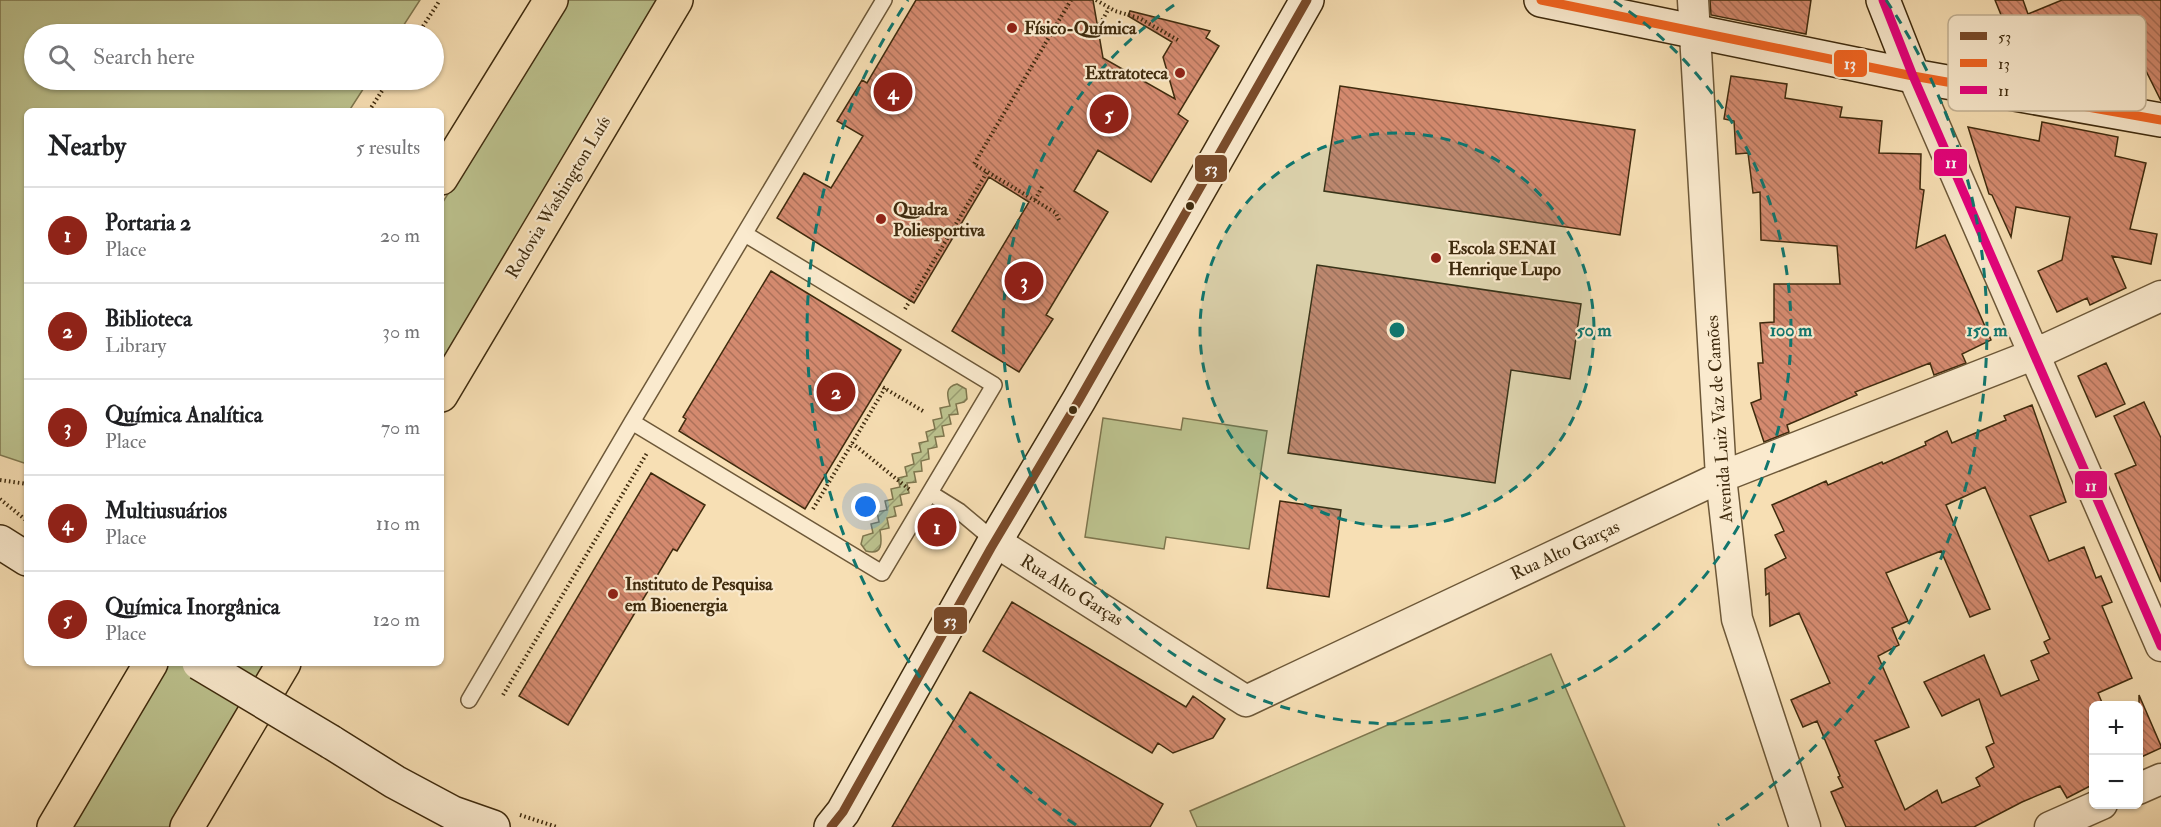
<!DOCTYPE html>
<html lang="en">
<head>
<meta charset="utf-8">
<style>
	body { margin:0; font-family:"IM FELL Double Pica",serif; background:#f6f6f6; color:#202124 }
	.controls { position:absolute; right:18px; bottom:18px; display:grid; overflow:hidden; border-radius:9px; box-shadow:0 2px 4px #0004 }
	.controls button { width:54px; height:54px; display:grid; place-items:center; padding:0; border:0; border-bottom:2px solid #e0e0e0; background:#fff; color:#202124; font:30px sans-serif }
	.you { position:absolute; left:866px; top:507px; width:21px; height:21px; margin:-15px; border:4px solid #fff; border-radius:50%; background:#1a73e8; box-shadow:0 0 0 9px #1a73e833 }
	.badge { display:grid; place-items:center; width:39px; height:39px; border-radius:50%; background:#8f2418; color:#fff; font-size:20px; font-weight:700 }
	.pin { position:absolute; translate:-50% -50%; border:3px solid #fff; box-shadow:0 2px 6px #0006 }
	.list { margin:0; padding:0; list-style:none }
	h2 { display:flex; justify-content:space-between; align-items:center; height:78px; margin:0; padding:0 24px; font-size:26px }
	h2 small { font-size:20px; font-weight:400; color:#757577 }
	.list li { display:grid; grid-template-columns:39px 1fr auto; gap:18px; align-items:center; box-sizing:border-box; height:96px; padding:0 24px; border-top:2px solid #e0e0e0 }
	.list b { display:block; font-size:22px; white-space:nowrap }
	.list p { margin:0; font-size:20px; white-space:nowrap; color:#757577 }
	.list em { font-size:20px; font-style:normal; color:#757577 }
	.icon { flex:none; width:33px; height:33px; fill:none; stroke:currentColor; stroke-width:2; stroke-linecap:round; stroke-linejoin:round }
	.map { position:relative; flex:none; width:2161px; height:827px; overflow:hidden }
	.search { position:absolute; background:#fff; box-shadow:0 2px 4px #0004; left:24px; top:24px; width:420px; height:66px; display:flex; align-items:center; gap:15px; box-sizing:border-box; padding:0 21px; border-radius:33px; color:#757577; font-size:22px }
	.panel { position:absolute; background:#fff; box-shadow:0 2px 4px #0004; left:24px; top:108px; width:420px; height:558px; border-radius:9px }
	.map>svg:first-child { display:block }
</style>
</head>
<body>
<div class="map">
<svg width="2161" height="827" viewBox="0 0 2161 827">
	<defs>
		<pattern id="garden-furrows" width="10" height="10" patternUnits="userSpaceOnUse" patternTransform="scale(1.5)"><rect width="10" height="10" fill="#bcc28e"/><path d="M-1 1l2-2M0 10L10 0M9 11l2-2" fill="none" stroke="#9a9e72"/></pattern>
		<pattern id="building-back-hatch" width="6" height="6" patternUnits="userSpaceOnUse" patternTransform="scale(1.5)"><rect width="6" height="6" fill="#d48a6f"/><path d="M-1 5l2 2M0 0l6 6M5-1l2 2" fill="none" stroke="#ad715a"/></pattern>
	</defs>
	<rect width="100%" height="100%" fill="#f7dfb4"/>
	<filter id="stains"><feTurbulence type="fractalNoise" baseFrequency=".00333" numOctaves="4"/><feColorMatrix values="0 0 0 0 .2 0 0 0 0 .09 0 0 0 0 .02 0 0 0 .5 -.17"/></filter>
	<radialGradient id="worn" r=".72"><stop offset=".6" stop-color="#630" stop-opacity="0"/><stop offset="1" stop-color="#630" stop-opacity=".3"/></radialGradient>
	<path fill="#bcc28e" stroke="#7e764e" stroke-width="1.5" d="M 0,0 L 420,0 L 398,34 L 34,34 L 34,80 L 369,80 L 349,111 L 27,111 L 27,464 L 0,455 Z
		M 569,0 L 659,0 L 441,369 L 441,205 Z
		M 1103,418 L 1181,430 L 1183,418 L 1267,431 L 1249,549 L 1166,537 L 1164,549 L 1085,537 Z
		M 1551,654 L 1625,827 L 1197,827 L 1190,811 Z
		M 167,663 L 266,663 L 169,827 L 69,827 Z"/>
	<path fill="url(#garden-furrows)" stroke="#7e764e" stroke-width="1.5" d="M 957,384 L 966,389 L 967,399 L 964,402 L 956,404 L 958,414 L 949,415 L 951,424 L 942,426 L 944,436 L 935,437 L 937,447 L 928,449 L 929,459 L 921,461 L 922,471 L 914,472 L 916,482 L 907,483 L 909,493 L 900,495 L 902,505 L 894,507 L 896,516 L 887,518 L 889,528 L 880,530 C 882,542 883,556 866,551 L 861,544 L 863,536 L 873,533 L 871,524 L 879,522 L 877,512 L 887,510 L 885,501 L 893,499 L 891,489 L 900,487 L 898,478 L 907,476 L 905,467 L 914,464 L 912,454 L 921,452 L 919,443 L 928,441 L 926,432 L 935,429 L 933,420 L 942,418 L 940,408 L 950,406 C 947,395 945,387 957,384 Z"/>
	<path fill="url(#building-back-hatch)" stroke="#3f2b0e" stroke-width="1.5" fill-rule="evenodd" d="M 916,0 L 1093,0 L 1103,58 L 1175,99 L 1163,57 L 1172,42 L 1128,16 L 1130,11 L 1210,31 L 1206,38 L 1219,46 L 1178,114 L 1188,121 L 1151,182 L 1098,150 L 1074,191 L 1108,212 L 1046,315 L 1053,319 L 1019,372 L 952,331 L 1029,202 L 989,177 L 914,303 L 777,218 L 804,173 L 831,188 L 863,136 L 837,121 L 862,80 L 867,83 Z
		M 1710,0 L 1811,0 L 1806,34 L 1711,15 Z
		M 1995,0 L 2023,0 L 2028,14 L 2062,0 L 2161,0 L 2161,101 L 2137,53 L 2089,73 L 2081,54 L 2068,60 L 2054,25 L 2012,42 Z
		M 1731,76 L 1787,84 L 1785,98 L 1842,107 L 1840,117 L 1882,121 L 1879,153 L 1921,154 L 1920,189 L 1924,190 L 1916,248 L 1945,235 L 1991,340 L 1962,354 L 1966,363 L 1934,375 L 1930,363 L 1855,392 L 1857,395 L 1787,425 L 1789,432 L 1764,442 L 1751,403 L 1761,399 L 1758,363 L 1763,363 L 1760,323 L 1774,322 L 1774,284 L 1840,284 L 1837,246 L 1761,240 L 1760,192 L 1753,193 L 1748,153 L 1736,154 L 1734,121 L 1724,119 Z
		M 1340,86 L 1635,130 L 1620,235 L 1324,191 Z
		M 2042,122 L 2118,137 L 2115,156 L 2146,163 L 2130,229 L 2157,234 L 2151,264 L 2112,256 L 2126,288 L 2090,305 L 2087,298 L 2057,312 L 2038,271 L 2062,260 L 2070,217 L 2016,207 L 2011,237 L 1992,195 L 1989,194 L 1968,127 L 2039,141 Z
		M 1317,265 L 1581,304 L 1570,379 L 1511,370 L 1495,483 L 1288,453 Z
		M 771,271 L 901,350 L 805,509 L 679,431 L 686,419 L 683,417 Z
		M 2106,363 L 2125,404 L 2096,417 L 2078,376 Z
		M 2144,402 L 2161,438 L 2161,582 L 2115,474 L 2136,465 L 2114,416 Z
		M 2032,405 L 2066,502 L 2030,516 L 2049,561 L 2084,547 L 2096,578 L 2101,576 L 2112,602 L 2102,606 L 2132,678 L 2098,693 L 2103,705 L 2094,705 L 2094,784 L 2067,798 L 2060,786 L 2022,802 L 1974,827 L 1846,827 L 1831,792 L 1843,787 L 1838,777 L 1840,776 L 1817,721 L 1803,727 L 1791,700 L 1830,683 L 1799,613 L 1770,626 L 1769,593 L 1766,595 L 1765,569 L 1786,558 L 1775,535 L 1784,531 L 1772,505 L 1826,481 L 1828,485 L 1882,462 L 1883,464 L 1926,445 L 1925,442 L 1947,431 L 1952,443 L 2006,420 L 2004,416 ZM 1985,487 L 2050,639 L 2044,642 L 2049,653 L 2031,661 L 2039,680 L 2001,696 L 1984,655 L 1924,682 L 1942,716 L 1979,699 L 1994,743 L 1986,747 L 1994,767 L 1976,778 L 1980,786 L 1942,803 L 1937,790 L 1905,810 L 1875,741 L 1909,727 L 1878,656 L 1899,645 L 1892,628 L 1908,621 L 1886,573 L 1941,551 L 1970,617 L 1990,609 L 1946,505 Z
		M 651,473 L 705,505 L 677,551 L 673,549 L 568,725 L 519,696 Z
		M 1280,501 L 1341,510 L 1329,597 L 1267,588 Z
		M 1012,602 L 1186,707 L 1193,696 L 1225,719 L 1213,738 L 1173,753 L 1158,743 L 1152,753 L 983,651 Z
		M 970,692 L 1163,804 L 1150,827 L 892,827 Z
		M 2139,695 L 2161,746 L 2161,748 L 2139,758 Z"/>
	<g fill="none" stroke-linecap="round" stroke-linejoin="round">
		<g stroke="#6d5838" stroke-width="18">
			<path id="lane" d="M 632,422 L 882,573 L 994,385 L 745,234
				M 930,493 L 959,511 L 996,542
				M 469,700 L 632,422 L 884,0"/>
		</g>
		<g stroke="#6d5838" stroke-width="33">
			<path id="street" d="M 1693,0 L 1721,477 L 1737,619 L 1805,827
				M 1913,76 L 2161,646
				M 996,542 L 1246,701 L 1721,477 L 2035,354 L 2161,296
				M 2138,789 L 2161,779
				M 2050,827 L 2102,804"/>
		</g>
		<g stroke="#3f2b0e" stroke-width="36">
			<path id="secondary" d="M 1541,0 L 1913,76 L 2161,120
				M 1883,0 L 1913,76
				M 0,542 L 27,559
				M 331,742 L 395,782 L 453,813 L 493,827
				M 831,827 L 843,812 L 991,548 L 1079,400 L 1307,0"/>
		</g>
		<g stroke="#3f2b0e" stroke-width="36">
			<path id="highway" d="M 441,178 L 551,0
				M 441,395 L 676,0
				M 54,827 L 151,663
				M 187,827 L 284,663"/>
		</g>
		<path stroke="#3f2b0e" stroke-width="4" stroke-dasharray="1.5 3" stroke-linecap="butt" d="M 1096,0 L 1115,11 L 1139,18 L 1178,40
			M 1098,28 L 1109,8
			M 418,34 L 440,0
			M 369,111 L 389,80
			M 1035,200 L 1043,185
			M 1059,220 L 1056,213 L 974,164 L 1071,0
			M 905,309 L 987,172
			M 879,385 L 923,411
			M 852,443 L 910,490
			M 0,480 L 27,484
			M 0,499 L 27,521
			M 813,509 L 885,388
			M 503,695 L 647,453
			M 520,815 L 557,827"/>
		<use href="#lane" stroke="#faeace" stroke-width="15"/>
		<use href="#street" stroke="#faeace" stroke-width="30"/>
		<use href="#secondary" stroke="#faeace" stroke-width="33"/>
		<use href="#highway" stroke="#f7dfb4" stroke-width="33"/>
		<g stroke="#3f2b0e" stroke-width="36" stroke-linecap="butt">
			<path id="secondary-bridge" d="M 199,663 L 331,742"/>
		</g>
		<use href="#secondary-bridge" stroke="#faeace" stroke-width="33"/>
		<g stroke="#faeace" stroke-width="14">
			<path id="bus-1" d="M 831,827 L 843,812 L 991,548 L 1079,400 L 1307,0"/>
		</g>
		<g stroke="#faeace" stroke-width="14">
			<path id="bus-2" d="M 1541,0 L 1913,76 L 2161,120"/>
		</g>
		<g stroke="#faeace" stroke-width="14">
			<path id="bus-3" d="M 1883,0 L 1913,76 L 2161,646"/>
		</g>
		<use href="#bus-1" stroke="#7a4b2a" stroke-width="9"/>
		<use href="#bus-2" stroke="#f26522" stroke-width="9"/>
		<use href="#bus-3" stroke="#e5007d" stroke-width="9"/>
	</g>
	<circle cx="1397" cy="330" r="197" fill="#0f766e" fill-opacity=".12"/>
	<g fill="none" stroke="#0f766e" stroke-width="3" stroke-dasharray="10 8">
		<circle cx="1397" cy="330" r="197"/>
		<path d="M1614 1A394 394 0 1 1 1180 1"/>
		<path d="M1076 825A590 590 0 0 1 908 0M1886 0A590 590 0 0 1 1718 825"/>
	</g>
	<g fill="#8f2418" stroke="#faeace" stroke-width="2">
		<circle cx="1012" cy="28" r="6"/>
		<circle cx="1180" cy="73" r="6"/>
		<circle cx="881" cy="219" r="6"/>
		<circle cx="1436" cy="258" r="6"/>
		<circle cx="613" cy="594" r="6"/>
	</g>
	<g fill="#3f2b0e" stroke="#faeace" stroke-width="2">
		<circle cx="1190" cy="206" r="5"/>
		<circle cx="1073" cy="410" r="5"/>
	</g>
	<g text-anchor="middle" stroke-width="4.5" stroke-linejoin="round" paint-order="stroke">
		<g font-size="18" font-weight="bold" fill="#3f2b0e" stroke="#faeace" text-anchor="start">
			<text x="1024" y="34">Físico-Química</text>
			<text x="1168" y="79" text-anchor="end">Extratoteca</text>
			<text x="893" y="215">Quadra<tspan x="893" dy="21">Poliesportiva</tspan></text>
			<text x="1448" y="254">Escola SENAI<tspan x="1448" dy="21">Henrique Lupo</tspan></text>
			<text x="625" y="590">Instituto de Pesquisa<tspan x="625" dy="21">em Bioenergia</tspan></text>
		</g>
		<g font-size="18" fill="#3f2b0e" stroke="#faeace">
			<text transform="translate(558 197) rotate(-59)" y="6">Rodovia Washington Luís</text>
			<text transform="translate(1719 419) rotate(-94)" y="6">Avenida Luiz Vaz de Camões</text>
			<text transform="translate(1565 550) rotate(-25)" y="6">Rua Alto Garças</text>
			<text transform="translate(1072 590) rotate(32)" y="6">Rua Alto Garças</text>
		</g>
	</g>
	<rect x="1948" y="15" width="198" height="96" rx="9" fill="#faeace" stroke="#c2b194" stroke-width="1.5"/>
	<rect x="1960" y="32" width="27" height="8" fill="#7a4b2a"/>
	<rect x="1960" y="59" width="27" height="8" fill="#f26522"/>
	<rect x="1960" y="86" width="27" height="8" fill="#e5007d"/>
	<g font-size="16" fill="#3f2b0e">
		<text x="1998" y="42">53</text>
		<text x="1998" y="69">13</text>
		<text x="1998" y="96">11</text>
	</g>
	<circle cx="1397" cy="330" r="9" fill="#0f766e" stroke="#faeace" stroke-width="3"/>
	<g font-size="18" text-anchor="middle" font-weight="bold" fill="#0f766e" stroke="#faeace" stroke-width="4.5" stroke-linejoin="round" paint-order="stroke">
		<text x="1594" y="336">50 m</text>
		<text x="1791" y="336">100 m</text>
		<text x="1987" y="336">150 m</text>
	</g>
	<g stroke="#faeace" stroke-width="2">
		<rect x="1833" y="49" width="35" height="29" rx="6" fill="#f26522"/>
		<rect x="1933" y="148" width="35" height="29" rx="6" fill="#e5007d"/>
		<rect x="1194" y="154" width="34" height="29" rx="6" fill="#7a4b2a"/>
		<rect x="2074" y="470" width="34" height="29" rx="6" fill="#e5007d"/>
		<rect x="933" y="606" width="35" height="29" rx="6" fill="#7a4b2a"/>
	</g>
	<g font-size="16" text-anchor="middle" font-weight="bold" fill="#fff">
		<text x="1850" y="69">13</text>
		<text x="1951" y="168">11</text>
		<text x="1211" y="174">53</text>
		<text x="2091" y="491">11</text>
		<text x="950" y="626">53</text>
	</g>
	<rect width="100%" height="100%" filter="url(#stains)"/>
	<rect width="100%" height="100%" fill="url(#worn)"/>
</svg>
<div class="controls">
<button>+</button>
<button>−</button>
</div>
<div class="you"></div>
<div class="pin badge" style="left:937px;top:527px">1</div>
<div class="pin badge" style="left:836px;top:392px">2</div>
<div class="pin badge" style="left:1024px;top:281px">3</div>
<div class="pin badge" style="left:893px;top:92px">4</div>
<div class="pin badge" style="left:1109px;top:114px">5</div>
<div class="search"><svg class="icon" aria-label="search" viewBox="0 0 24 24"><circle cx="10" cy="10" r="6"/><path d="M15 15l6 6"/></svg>Search here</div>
<section class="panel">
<h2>Nearby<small>5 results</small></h2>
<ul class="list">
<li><span class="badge">1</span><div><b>Portaria 2</b><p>Place</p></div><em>20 m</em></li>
<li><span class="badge">2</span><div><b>Biblioteca</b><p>Library</p></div><em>30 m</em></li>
<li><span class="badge">3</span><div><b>Química Analítica</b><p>Place</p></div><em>70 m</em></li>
<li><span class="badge">4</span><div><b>Multiusuários</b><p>Place</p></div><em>110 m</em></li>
<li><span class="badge">5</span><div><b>Química Inorgânica</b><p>Place</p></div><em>120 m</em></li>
</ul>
</section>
</div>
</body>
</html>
